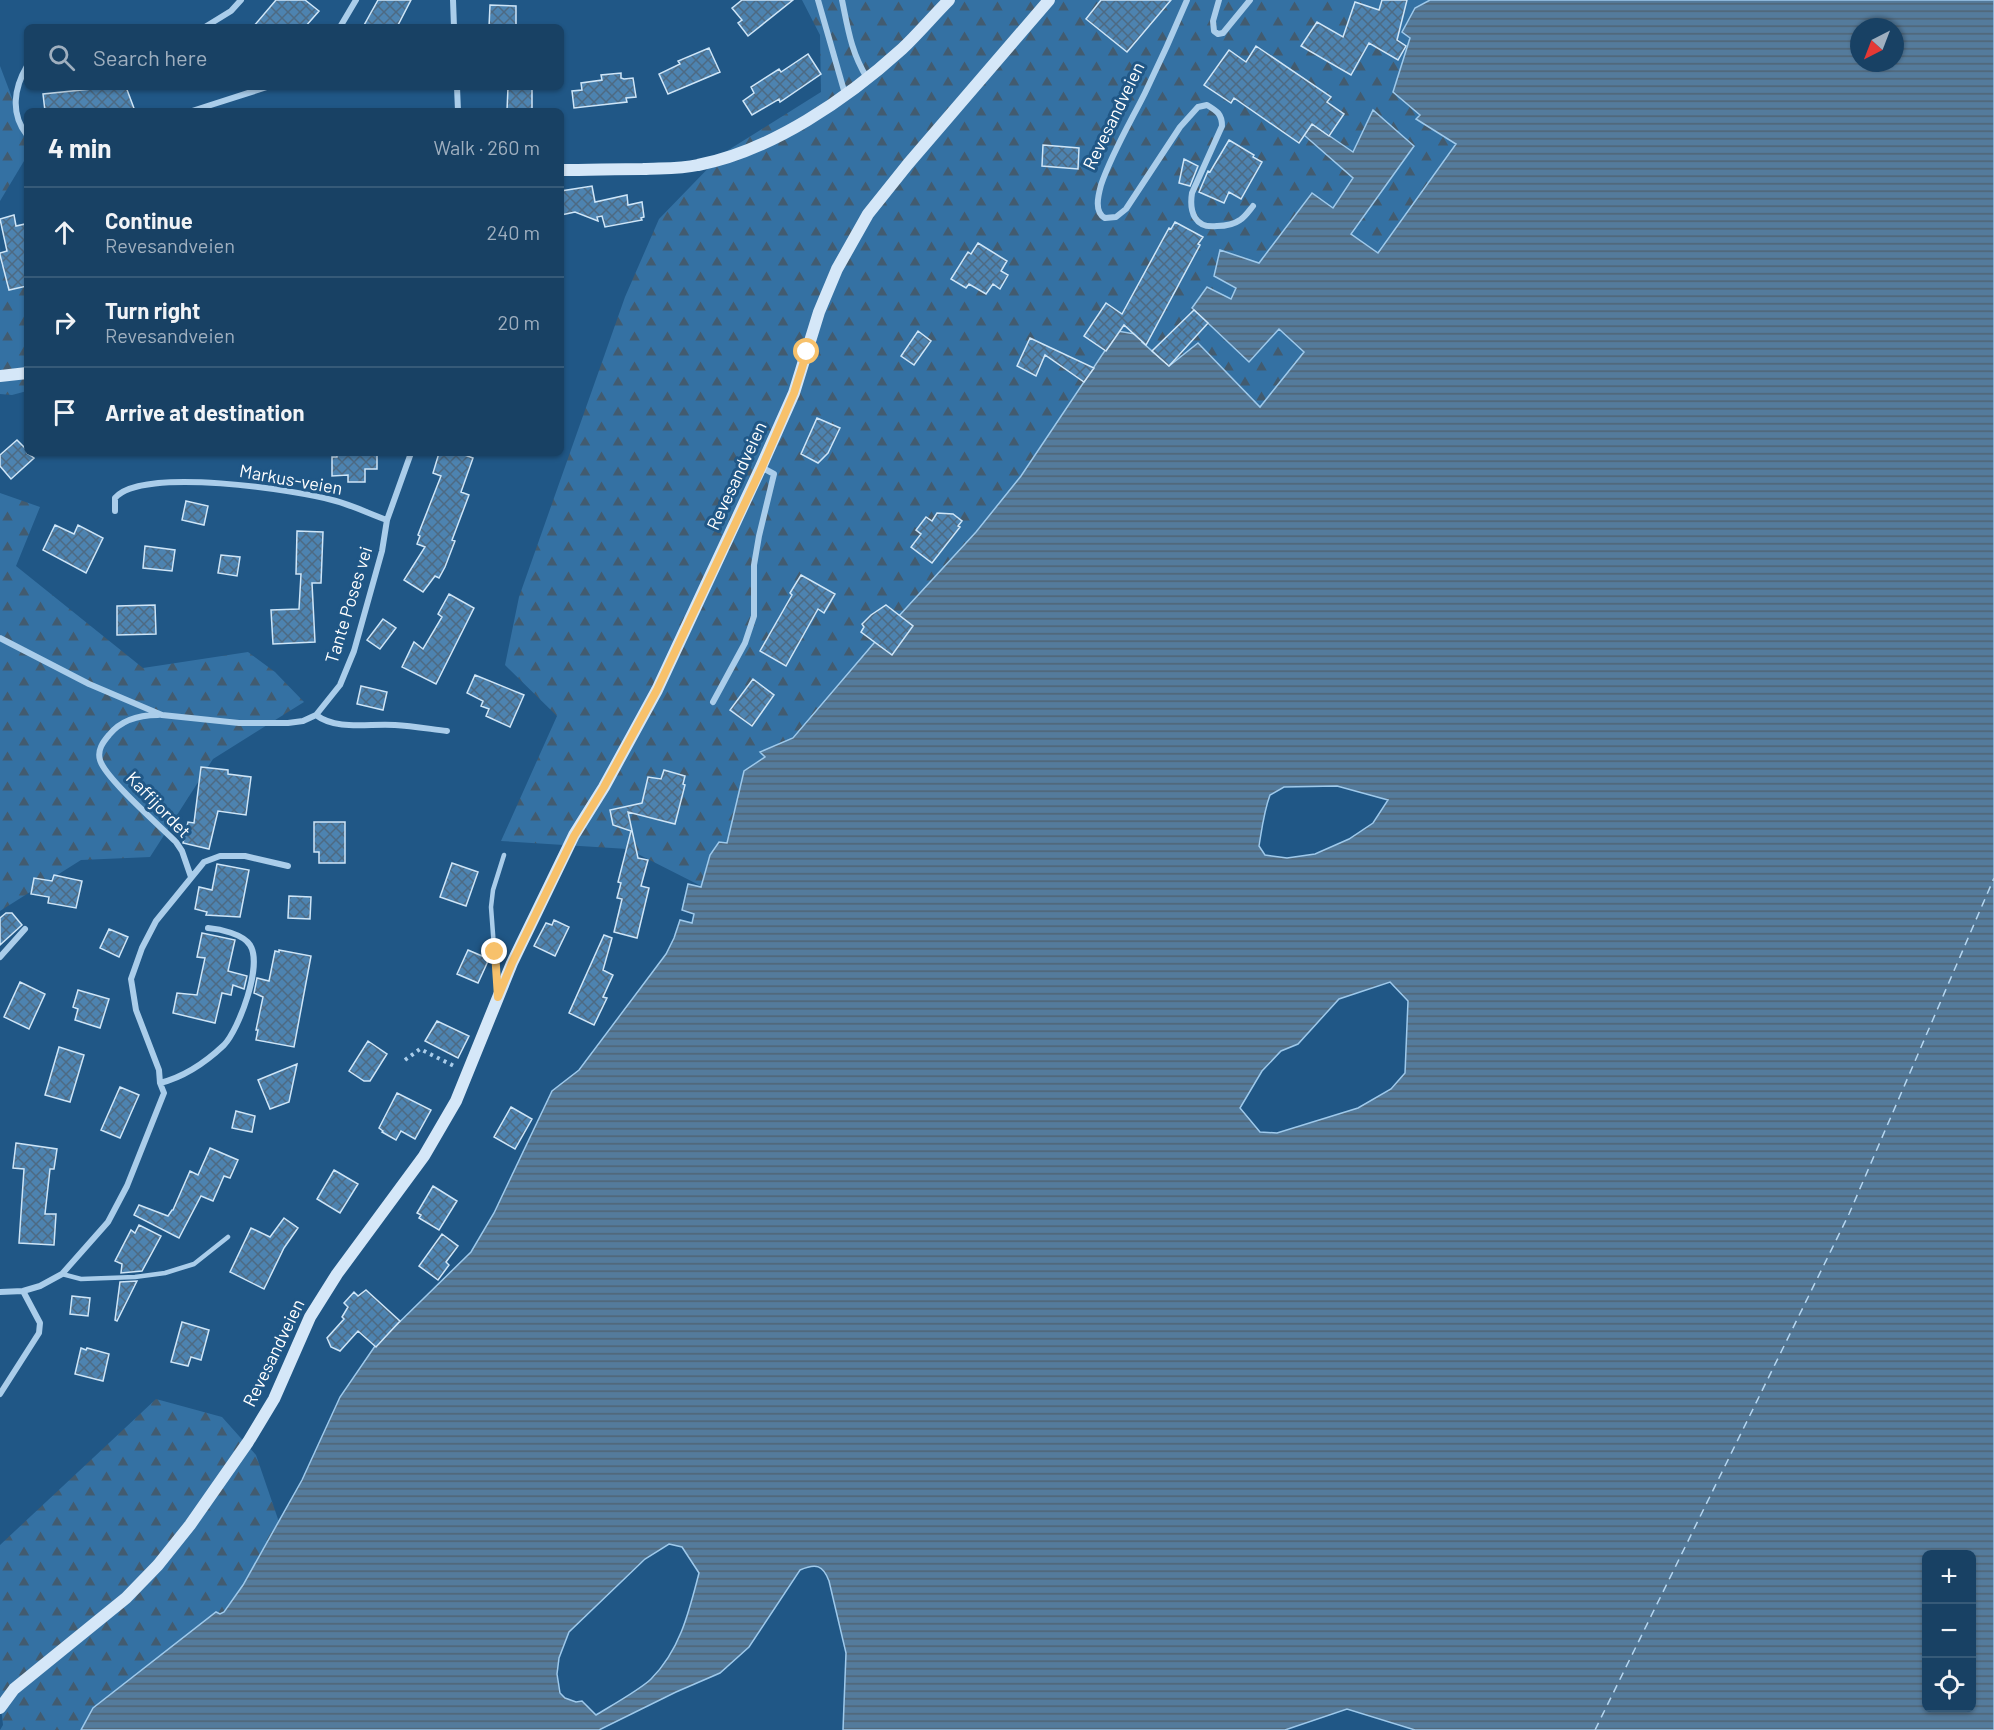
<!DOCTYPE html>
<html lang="en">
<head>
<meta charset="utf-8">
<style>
	body { margin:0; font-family:Barlow,sans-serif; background:#254c6d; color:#f1f3f6 }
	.controls { position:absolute; right:18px; bottom:18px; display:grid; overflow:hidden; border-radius:9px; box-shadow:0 2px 4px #0004 }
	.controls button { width:54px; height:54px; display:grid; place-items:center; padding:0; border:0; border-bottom:2px solid #365a78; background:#184164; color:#f1f3f6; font:30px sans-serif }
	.compass { position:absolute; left:1850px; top:18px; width:54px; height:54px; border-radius:50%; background:#184164; box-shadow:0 2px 4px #0004; rotate:222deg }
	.stop { position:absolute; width:18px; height:18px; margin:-14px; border:4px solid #f7c16b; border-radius:50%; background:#fff }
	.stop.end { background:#f7c16b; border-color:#fff; box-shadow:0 2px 6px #0008 }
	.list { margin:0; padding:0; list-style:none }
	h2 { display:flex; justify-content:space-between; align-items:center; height:78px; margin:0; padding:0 24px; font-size:26px }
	h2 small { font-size:20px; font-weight:400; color:#9fafbf }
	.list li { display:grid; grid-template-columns:39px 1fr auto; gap:18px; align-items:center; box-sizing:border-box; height:90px; padding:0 24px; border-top:2px solid #365a78 }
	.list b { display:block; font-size:22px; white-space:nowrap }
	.list p { margin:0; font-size:20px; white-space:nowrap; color:#9fafbf }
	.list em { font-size:20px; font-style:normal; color:#9fafbf }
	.icon { flex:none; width:33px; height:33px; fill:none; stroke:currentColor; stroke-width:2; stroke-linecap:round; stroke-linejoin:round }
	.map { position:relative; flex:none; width:1994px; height:1730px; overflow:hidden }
	.search { position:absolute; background:#184164; box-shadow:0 2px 4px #0004; left:24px; top:24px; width:540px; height:66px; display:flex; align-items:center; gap:15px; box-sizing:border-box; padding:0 21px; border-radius:9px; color:#9fafbf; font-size:22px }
	.panel { position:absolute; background:#184164; box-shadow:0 2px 4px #0004; left:24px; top:108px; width:540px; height:348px; border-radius:9px }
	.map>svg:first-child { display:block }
</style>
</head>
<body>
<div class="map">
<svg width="1994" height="1730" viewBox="0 0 1994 1730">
	<defs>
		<pattern id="forest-firs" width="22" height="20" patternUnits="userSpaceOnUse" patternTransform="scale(1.5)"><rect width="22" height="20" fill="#3471a3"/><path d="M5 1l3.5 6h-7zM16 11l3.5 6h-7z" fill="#425b6f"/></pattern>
		<pattern id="water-rules" width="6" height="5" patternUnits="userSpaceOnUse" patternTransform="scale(1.5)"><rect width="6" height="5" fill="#547b9c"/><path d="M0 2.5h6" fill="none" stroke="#506474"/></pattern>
		<pattern id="building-cross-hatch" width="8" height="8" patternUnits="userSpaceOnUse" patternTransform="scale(1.5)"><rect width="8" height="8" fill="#4d83b0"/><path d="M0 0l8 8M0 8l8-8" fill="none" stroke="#4d6a83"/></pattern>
	</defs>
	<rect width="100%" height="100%" fill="#205786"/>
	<path fill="url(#forest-firs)" d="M 802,0 L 1430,0 L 1415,8 L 1402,32 L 1410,38 L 1393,92 L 1420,115 L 1417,120 L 1457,143 L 1378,254 L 1351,234 L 1414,146 L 1353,152 L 1313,124 L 1305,136 L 1354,178 L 1333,208 L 1311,193 L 1260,263 L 1236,288 L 1230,299 L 1207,287 L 1279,329 L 1304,352 L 1260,407 L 1198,343 L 1169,366 L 1141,341 L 1146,336 L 1021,476 L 976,532 L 874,643 L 793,738 L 761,751 L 766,756 L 744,771 L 727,843 L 710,855 L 701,886 L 628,849 L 501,841 L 557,716 L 505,665 L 519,597 L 625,297 L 659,219 L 722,154 L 821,92 L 820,35 Z
		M 0,66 L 27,137 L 27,156 L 0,201 Z
		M 0,246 L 1,265 L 27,275 L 27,391 L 12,395 L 0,394 Z
		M 0,493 L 40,507 L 16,566 L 143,668 L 248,652 L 275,672 L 304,702 L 213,759 L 150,857 L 81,860 L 0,911 Z
		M 156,1399 L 222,1417 L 256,1455 L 279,1522 L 243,1585 L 223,1612 L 93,1708 L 81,1730 L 0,1730 L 3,1725 L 0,1697 L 0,1545 Z"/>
	<path fill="url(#water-rules)" stroke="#9ec9eb" stroke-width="1.5" fill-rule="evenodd" d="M 1430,0 L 1994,0 L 1994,1730 L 1415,1730 L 1347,1709 L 1285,1730 L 843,1730 L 846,1653 L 829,1581 C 823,1565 816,1563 800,1570 L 749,1647 L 720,1673 L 676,1692 L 599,1730 L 81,1730 L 93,1708 L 216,1612 L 220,1614 L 224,1612 L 243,1585 L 302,1480 L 340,1397 L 375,1346 L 471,1252 L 494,1213 L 552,1091 L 579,1070 L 666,954 L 674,938 L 680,920 L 692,923 L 694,914 L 682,910 L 688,884 L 701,887 L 710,855 L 719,842 L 727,843 L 744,771 L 765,757 L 760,752 L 793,738 L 874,643 L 976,532 L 1021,476 L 1118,331 L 1146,336 L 1142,342 L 1169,366 L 1198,343 L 1260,407 L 1304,352 L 1279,329 L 1249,362 L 1192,308 L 1207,287 L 1231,299 L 1236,288 L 1214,276 L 1220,250 L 1259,263 L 1312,193 L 1333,208 L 1353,178 L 1304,135 L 1312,124 L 1353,152 L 1373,110 L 1414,146 L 1351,234 L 1378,253 L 1456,144 L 1416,119 L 1420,115 L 1393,92 L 1410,38 L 1402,32 L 1415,8 ZM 1859,27 L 1895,27 L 1895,63 L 1859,63 ZM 1337,786 L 1388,800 L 1373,823 L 1349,839 L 1315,854 L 1287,858 L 1265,855 L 1259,846 C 1262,828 1264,811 1270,795 L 1284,787 ZM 1390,982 L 1408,1001 L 1405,1073 L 1391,1089 L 1358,1108 L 1277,1133 L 1260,1132 L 1240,1108 L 1262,1071 L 1281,1051 L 1298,1044 L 1339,999 ZM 669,1544 L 682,1547 L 699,1573 C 689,1612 680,1650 651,1679 C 641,1689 609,1707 596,1715 L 582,1701 L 576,1702 L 565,1698 L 560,1693 L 557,1674 L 559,1658 L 569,1632 L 645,1559 ZM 1926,1554 L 1972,1554 L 1972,1708 L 1926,1708 Z"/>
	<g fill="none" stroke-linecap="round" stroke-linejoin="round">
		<path stroke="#b6d7f1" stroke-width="1.5" stroke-dasharray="8 6" stroke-linecap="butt" d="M 1595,1730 L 1849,1214 L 1994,878"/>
	</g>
	<path fill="url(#building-cross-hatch)" stroke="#cee5f7" stroke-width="1.5" d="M 276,0 L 305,0 L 319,11 L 305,27 L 253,27 Z
		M 378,0 L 411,0 L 397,27 L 363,27 Z
		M 742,0 L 793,0 L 748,36 L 738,23 L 742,20 L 732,8 Z
		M 1101,0 L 1171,0 L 1127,52 L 1086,19 Z
		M 1382,0 L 1407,0 L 1397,40 L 1406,46 L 1398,60 L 1369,43 L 1351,75 L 1301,46 L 1317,22 L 1343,37 L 1355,2 L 1379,10 Z
		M 490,5 L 516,6 L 516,27 L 489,27 Z
		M 1256,46 L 1331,97 L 1327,102 L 1344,114 L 1329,136 L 1312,124 L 1299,143 L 1234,98 L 1231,103 L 1204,85 L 1229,50 L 1246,62 Z
		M 709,48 L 720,72 L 668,94 L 659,74 L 680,64 L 678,61 Z
		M 808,54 L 821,74 L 780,102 L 779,99 L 752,115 L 743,101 L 754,93 L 751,87 L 779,69 L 781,72 Z
		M 621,73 L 621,78 L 624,79 L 633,78 L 636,97 L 626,98 L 627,102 L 574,108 L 572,91 L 582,90 L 581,83 L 602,80 L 601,75 Z
		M 101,87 L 126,87 L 135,111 L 45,111 L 43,94 L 101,88 Z
		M 508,87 L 532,88 L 532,111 L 507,111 Z
		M 1229,140 L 1254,155 L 1253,157 L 1262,162 L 1241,199 L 1229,192 L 1224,203 L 1199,192 L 1208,171 L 1210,172 Z
		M 1043,145 L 1079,148 L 1078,169 L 1042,166 Z
		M 1184,159 L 1198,166 L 1190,186 L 1179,183 Z
		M 592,186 L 595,202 L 627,195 L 628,205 L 642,202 L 644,217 L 641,218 L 642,220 L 605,227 L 602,216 L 597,217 L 598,221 L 575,212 L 561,215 L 561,191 Z
		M 14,215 L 16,226 L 25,224 L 27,233 L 27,286 L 9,290 L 0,255 L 0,253 L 7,251 L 0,219 Z
		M 1175,222 L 1203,237 L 1198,244 L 1200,245 L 1146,345 L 1124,325 L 1106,351 L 1084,336 L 1106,303 L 1122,314 L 1169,228 L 1171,229 Z
		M 978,243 L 1007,261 L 1001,271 L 1008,275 L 1000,289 L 993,284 L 986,294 L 969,284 L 966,288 L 951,279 L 968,252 L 971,254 Z
		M 1194,310 L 1208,323 L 1169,366 L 1152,351 Z
		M 918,331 L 931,341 L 914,365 L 901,356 Z
		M 1030,338 L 1049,347 L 1094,368 L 1084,382 L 1045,355 L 1036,376 L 1017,366 Z
		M 817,418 L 840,428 L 828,453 L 818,463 L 801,454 Z
		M 17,440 L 27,450 L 27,453 L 34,458 L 11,479 L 0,466 L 0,455 Z
		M 337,453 L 377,453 L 377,469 L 365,469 L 365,482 L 348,482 L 348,475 L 332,476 L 332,457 L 337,457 Z
		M 439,453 L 459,453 L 473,458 L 461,492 L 469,495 L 452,540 L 455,541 L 445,567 L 439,578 L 435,576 L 423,592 L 404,580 L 425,547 L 417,544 L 420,536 L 418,535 L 441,476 L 433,473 Z
		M 186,501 L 208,506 L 204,525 L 182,520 Z
		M 937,513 L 953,514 L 962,521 L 958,526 L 960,527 L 932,563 L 911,547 L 921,534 L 916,530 L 926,517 L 932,521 Z
		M 55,525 L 74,534 L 78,525 L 103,538 L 86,573 L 43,550 Z
		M 297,531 L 323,532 L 321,583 L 312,583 L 315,642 L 273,644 L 271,610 L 299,609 L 301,574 L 296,574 Z
		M 145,546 L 175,550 L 172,571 L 143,568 Z
		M 221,555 L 240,557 L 237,576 L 218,573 Z
		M 801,575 L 835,594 L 824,613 L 818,609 L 786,666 L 760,651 L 792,595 L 790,593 Z
		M 449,594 L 474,608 L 436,684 L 402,667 L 414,642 L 423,649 L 442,617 L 438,614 Z
		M 155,605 L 156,634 L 117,635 L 117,606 Z
		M 886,605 L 913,626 L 892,655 L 861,632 L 864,627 L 862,624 L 871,615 Z
		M 383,619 L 396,628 L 380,649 L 367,640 Z
		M 475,675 L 524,695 L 510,727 L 486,716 L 489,709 L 481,706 L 483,701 L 467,693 Z
		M 753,679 L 774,695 L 752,726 L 730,710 Z
		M 361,686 L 387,692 L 383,710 L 357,704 Z
		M 201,767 L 228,770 L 228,774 L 251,777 L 246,815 L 218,811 L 209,849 L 183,843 L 188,822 L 194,823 Z
		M 664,770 L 685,776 L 683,784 L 685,785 L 675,824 L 628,812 L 638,858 L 648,860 L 641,886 L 649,888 L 637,938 L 614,932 L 622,899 L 617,898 L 621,883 L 618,882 L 631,831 L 613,825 L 610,810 L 642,803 L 648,777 L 661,779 Z
		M 314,822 L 345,822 L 345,863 L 319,863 L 319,852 L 314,852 Z
		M 452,863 L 478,872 L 466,906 L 440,897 Z
		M 217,864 L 249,870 L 240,917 L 206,915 L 207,912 L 195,909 L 199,887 L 212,890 Z
		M 54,875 L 82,881 L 76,908 L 48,903 L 49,897 L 31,894 L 34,878 L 52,881 Z
		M 289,896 L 311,897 L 310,919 L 288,918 Z
		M 6,913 L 12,913 L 22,925 L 0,945 L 0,918 Z
		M 554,920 L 569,927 L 555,956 L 534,946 L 546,923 L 552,925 Z
		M 109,929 L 128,937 L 119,957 L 100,948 Z
		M 202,933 L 235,940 L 228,971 L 247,976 L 244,989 L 233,985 L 231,995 L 222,993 L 215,1023 L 173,1013 L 177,993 L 197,995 L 205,958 L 197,957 Z
		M 604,935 L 612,938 L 603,970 L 613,975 L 603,997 L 607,998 L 594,1025 L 569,1013 Z
		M 279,950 L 311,956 L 294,1047 L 256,1040 L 258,1030 L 256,1030 L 263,997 L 254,993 L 257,978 L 269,981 L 275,951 L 279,952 Z
		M 468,950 L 489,959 L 478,983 L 457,974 Z
		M 20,982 L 45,994 L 29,1029 L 4,1017 Z
		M 78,990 L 109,999 L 100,1028 L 75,1020 L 78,1009 L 73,1007 Z
		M 437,1021 L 469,1036 L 458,1058 L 425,1041 Z
		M 368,1041 L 387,1054 L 370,1081 L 364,1081 L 349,1071 Z
		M 59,1047 L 84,1055 L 70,1102 L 45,1095 Z
		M 297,1064 L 289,1102 L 270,1109 L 258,1080 Z
		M 120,1087 L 139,1095 L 120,1138 L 101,1130 Z
		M 397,1093 L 431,1110 L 415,1139 L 401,1131 L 396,1140 L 382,1132 L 383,1131 L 379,1128 Z
		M 511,1107 L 532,1119 L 515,1149 L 494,1137 Z
		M 236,1111 L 255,1116 L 252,1132 L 232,1128 Z
		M 16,1143 L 57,1149 L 54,1169 L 50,1169 L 45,1214 L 56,1214 L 54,1245 L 19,1243 L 24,1169 L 13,1168 Z
		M 210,1148 L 238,1160 L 230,1178 L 224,1176 L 213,1201 L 201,1196 L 179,1238 L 134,1215 L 139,1205 L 168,1216 L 172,1210 L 173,1210 L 190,1171 L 198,1175 Z
		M 334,1170 L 358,1184 L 340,1213 L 317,1199 Z
		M 433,1186 L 457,1201 L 439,1230 L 419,1218 L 421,1215 L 417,1213 Z
		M 284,1218 L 298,1228 L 284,1248 L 264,1289 L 230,1272 L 251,1228 L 270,1237 Z
		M 139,1225 L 161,1236 L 142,1271 L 121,1273 L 122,1264 L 115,1261 L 131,1230 L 135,1233 Z
		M 442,1234 L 458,1246 L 446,1262 L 449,1265 L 438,1280 L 419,1266 Z
		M 137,1281 L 117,1321 L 115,1320 L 120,1282 Z
		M 366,1290 L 400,1321 L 376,1347 L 358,1331 L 340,1351 L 331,1347 L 327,1338 L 344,1319 L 342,1317 L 348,1307 L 344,1303 L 354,1292 L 358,1296 Z
		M 72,1296 L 90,1298 L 88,1316 L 70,1314 Z
		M 182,1322 L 209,1330 L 201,1360 L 191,1357 L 188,1366 L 171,1362 Z
		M 81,1348 L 86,1350 L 87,1348 L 109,1354 L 103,1381 L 75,1374 Z"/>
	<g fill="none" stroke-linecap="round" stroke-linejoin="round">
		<path stroke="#aacdea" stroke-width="4" stroke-dasharray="3 4.5" stroke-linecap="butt" d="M 405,1060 L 420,1049 L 456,1067"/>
		<path stroke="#aacdea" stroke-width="4.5" d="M 497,988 L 491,907 L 493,890 L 504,855
			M 62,1274 L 81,1279 L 135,1277 L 165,1273 L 194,1264 L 228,1237"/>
		<path stroke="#aacdea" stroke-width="6" d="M 453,0 L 454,27
			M 818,0 L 845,94
			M 842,0 C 848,29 851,52 867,78
			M 1187,0 C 1174,31 1160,62 1145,93 C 1130,123 1112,153 1101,185 C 1098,196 1094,212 1105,218 L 1116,217 L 1126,209 L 1180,127 L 1198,107 L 1207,105 C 1217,111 1222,114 1222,126 L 1192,193 C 1189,212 1195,229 1217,226 C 1225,226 1233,225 1240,220 C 1245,217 1249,211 1253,206
			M 1219,0 L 1213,21 L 1214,31 L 1218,34 L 1223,33 L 1250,0
			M 205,27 L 231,11 L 241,0
			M 340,27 L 356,0
			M 27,66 C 14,88 10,114 27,135
			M 457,87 L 458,111
			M 192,111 L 267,87
			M 115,511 L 115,498 C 141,466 297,490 336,501 C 354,506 370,514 387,520
			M 0,638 L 89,684 L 162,715 L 239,723 L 288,723 L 303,721 L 316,715 L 340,685 L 354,651 L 382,551 L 387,520 L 411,453
			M 713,702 L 745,643 L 754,616 L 754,565 L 759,536 L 774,474 L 761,467
			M 158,715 C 139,715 121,720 109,735 C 103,742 97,750 100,760 C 105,778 160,826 176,842 L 182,851 L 191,877
			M 316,715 C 337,731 370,723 395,725 C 412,726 430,729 447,731
			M 0,957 L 25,929
			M 160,1083 C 184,1077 206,1062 224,1045 C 239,1029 263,965 250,945 C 243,934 220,929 208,928
			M 0,1292 L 23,1291 L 40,1286 L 62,1274 L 108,1222 L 127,1186 L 164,1093 L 160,1083 L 159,1070 L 136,1010 L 131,979 L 142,948 L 156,921 L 204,862 L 220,856 L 245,856 L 288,866
			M 0,1394 L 39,1333 L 40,1323 L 23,1291"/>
		<path stroke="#d5e7f8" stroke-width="12" d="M 561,170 C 588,170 616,169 643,169 C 661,168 680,169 698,165 C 771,151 847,99 902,49 C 918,34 933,16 949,0
			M 0,376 L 27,373
			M 0,1708 L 14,1689 L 126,1598 L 158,1565 L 190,1525 L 248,1442 L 274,1399 L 310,1317 L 337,1274 L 424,1156 L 456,1101 L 512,963 L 574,835 L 604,787 L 657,690 L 761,467 L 794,393 L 819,312 L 837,269 L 868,214 L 908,164 L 1049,0"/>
	</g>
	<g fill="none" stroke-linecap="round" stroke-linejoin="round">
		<path stroke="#f7c16b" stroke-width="8" d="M 495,952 L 498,997 L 512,963 L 574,836 L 604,787 L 657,690 L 762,467 L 794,393 L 807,352"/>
	</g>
	<g text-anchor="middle" stroke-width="6" stroke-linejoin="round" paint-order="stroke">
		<g font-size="18" fill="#fff" stroke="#205786">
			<text transform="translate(1114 116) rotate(-64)" y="6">Revesandveien</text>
			<text transform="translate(737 476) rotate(-65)" y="6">Revesandveien</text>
			<text transform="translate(291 480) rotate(10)" y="6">Markus-veien</text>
			<text transform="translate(349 605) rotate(-73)" y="6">Tante Poses vei</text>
			<text transform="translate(158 805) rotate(46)" y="6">Kaffijordet</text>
			<text transform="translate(274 1353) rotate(-64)" y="6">Revesandveien</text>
		</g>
	</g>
</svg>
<div class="controls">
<button>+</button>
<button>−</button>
<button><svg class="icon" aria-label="locate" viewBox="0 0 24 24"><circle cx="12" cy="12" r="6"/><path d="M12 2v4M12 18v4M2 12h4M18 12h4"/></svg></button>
</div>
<svg class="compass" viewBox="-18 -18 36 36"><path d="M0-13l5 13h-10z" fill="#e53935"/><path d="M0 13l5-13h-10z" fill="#9fafbf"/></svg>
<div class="stop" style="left:807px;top:352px"></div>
<div class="stop end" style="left:495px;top:952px"></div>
<div class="search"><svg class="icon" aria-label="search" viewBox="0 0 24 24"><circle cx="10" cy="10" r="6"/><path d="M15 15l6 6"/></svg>Search here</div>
<section class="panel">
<h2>4 min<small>Walk · 260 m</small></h2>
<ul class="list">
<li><svg class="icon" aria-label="ahead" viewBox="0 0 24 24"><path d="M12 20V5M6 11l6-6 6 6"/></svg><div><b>Continue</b><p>Revesandveien</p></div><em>240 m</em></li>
<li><svg class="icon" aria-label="right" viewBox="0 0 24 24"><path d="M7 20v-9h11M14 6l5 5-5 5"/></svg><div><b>Turn right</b><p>Revesandveien</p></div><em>20 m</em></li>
<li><svg class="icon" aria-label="arrive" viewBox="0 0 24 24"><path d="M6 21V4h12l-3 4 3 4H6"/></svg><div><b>Arrive at destination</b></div></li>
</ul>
</section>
</div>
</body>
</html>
